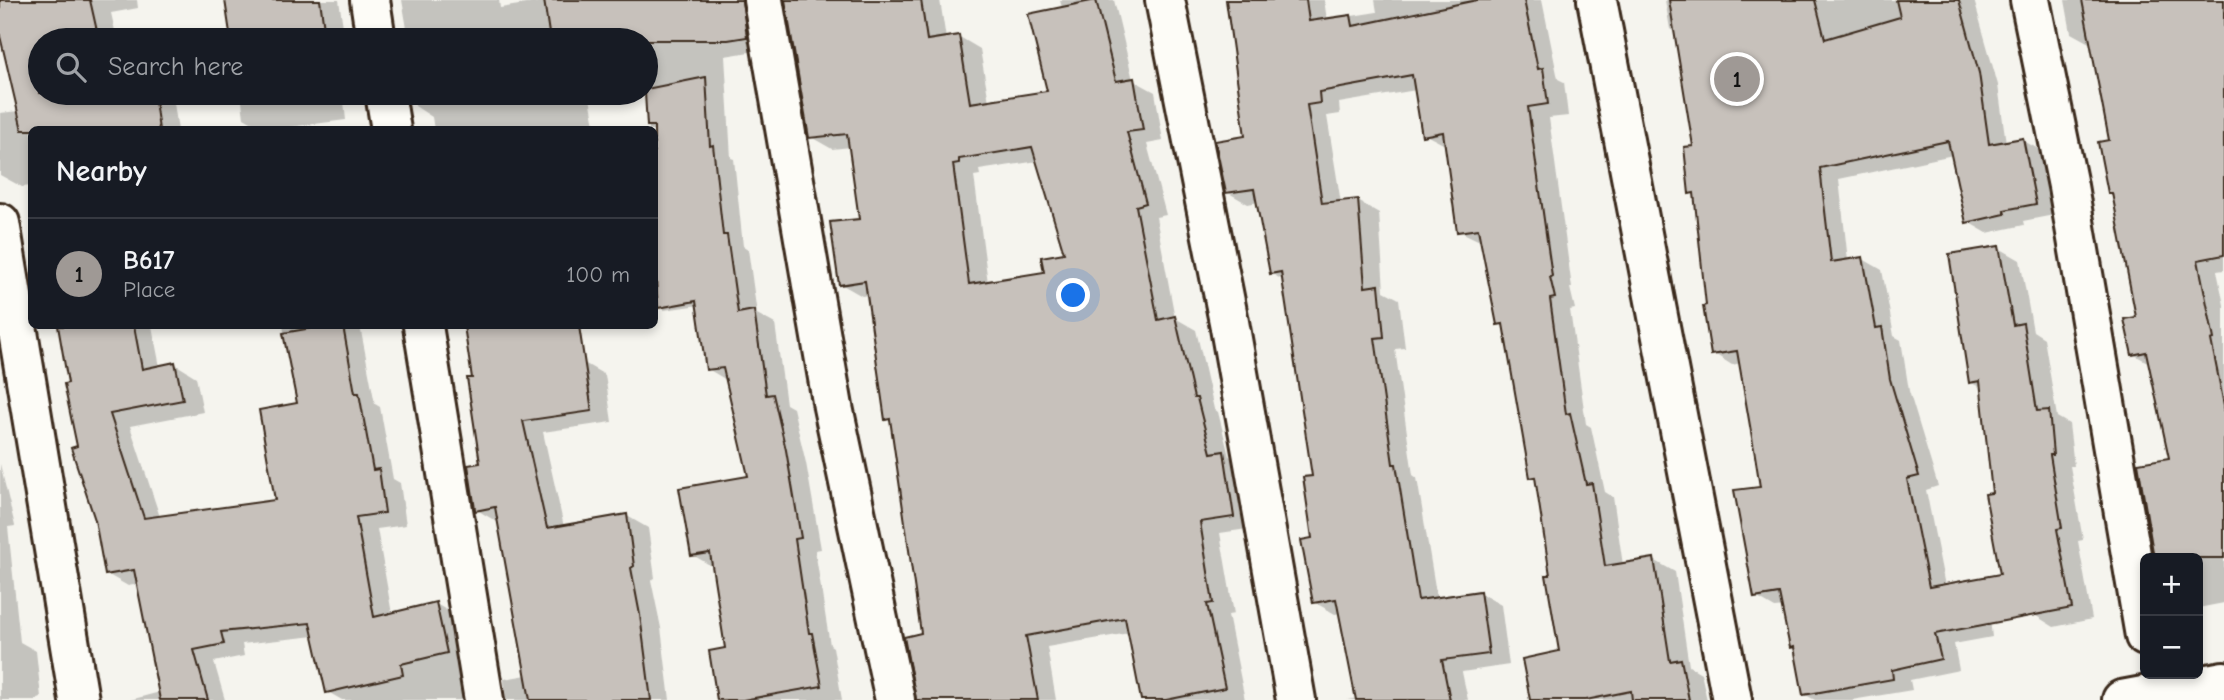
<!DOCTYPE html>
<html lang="en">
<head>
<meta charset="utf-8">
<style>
	body { margin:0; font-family:"Comic Neue",sans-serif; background:#20242c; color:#f1f3f6 }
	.controls { position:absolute; right:21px; bottom:21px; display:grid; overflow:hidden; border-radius:10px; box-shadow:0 4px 10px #0003 }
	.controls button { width:63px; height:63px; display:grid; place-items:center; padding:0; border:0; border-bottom:2px solid #363941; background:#171b24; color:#f1f3f6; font:35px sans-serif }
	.you { position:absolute; left:1074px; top:296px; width:24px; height:24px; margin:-18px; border:5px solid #fff; border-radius:50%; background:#1a73e8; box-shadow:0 0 0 10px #1a73e833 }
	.badge { display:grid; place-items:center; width:46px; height:46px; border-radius:50%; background:#9f9995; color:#111; font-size:23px; font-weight:700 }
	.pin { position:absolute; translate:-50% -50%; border:4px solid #fff; box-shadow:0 2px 7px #0006 }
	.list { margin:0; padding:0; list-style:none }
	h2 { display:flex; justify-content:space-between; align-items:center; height:91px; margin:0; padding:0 28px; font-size:30px }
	h2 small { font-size:23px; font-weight:400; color:#9ea1a6 }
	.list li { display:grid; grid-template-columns:46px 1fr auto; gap:21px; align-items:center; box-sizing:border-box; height:112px; padding:0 28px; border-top:2px solid #363941 }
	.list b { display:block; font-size:26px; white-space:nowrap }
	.list p { margin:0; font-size:23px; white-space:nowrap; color:#9ea1a6 }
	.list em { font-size:23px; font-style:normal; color:#9ea1a6 }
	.icon { flex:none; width:38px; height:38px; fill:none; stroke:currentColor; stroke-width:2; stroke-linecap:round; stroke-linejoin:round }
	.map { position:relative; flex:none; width:2224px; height:700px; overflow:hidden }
	.search { position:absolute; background:#171b24; box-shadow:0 4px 10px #0003; left:28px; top:28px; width:630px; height:77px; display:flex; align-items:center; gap:18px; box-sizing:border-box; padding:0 24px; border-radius:38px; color:#9ea1a6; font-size:26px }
	.panel { position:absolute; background:#171b24; box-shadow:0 4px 10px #0003; left:28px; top:126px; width:630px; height:203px; border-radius:10px }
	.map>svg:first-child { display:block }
</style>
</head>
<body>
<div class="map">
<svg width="2224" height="700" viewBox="0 0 2224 700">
	<rect width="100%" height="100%" fill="#f5f4ee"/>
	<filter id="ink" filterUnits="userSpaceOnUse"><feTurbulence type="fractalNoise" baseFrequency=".0143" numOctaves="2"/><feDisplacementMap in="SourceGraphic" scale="14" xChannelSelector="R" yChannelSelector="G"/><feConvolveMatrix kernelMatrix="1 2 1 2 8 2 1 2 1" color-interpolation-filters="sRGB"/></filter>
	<g filter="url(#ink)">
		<path fill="#0003" fill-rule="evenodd" d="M 0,0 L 137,0 L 138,8 L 111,13 L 117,40 L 40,40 L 40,93 L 129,93 L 129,95 L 156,93 L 174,103 L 178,130 L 32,130 L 32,186 L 22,187 L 0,175 L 0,113 L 19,111 L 0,25 Z
			M 227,0 L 339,0 L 345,40 L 233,40 Z
			M 402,0 L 499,0 L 500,8 L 551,0 L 767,0 L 768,49 L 725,56 L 731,158 L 734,159 L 743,246 L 748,249 L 757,314 L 775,324 L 786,404 L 793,408 L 806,463 L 821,549 L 815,550 L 830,645 L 833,647 L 842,700 L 719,700 L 727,650 L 713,567 L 693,555 L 750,477 L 728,381 L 708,369 L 699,305 L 664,310 L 654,304 L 654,130 L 649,130 L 646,40 L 409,40 Z
			M 787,0 L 940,0 L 946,39 L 958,36 L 980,49 L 989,102 L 1049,93 L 1062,8 L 1060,0 L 1114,0 L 1133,80 L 1155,92 L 1163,141 L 1147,144 L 1166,215 L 1156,217 L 1175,318 L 1196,330 L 1214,409 L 1218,412 L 1229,456 L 1245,465 L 1254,528 L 1220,533 L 1234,614 L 1228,615 L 1245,700 L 1143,700 L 1129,633 L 1047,647 L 1056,700 L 942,700 L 923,634 L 892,422 L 887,419 L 868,295 L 862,296 L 841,284 L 861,220 L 851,147 L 832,149 L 811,137 ZM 1038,161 L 1066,254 L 1046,273 L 988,283 L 974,176 L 980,175 L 979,170 Z
			M 1227,0 L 1324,0 L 1327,20 L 1377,12 L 1375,0 L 1542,0 L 1558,79 L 1564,82 L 1568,116 L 1549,118 L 1572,288 L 1570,288 L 1575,309 L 1570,310 L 1586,424 L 1591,427 L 1605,492 L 1613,497 L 1623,565 L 1654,560 L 1675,572 L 1689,666 L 1701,673 L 1707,700 L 1532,700 L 1561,653 L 1537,480 L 1531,477 L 1506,328 L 1498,323 L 1482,242 L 1459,231 L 1447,146 L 1424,134 L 1416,90 L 1339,103 L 1340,114 L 1327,116 L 1341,203 L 1358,201 L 1379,213 L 1384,291 L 1399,299 L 1405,348 L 1395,349 L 1413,475 L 1417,478 L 1437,599 L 1480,593 L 1501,605 L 1509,665 L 1462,672 L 1468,700 L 1347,700 L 1358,698 L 1341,613 L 1335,614 L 1314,602 L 1314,477 L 1284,281 L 1271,273 L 1258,202 L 1248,204 L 1227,192 L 1247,138 Z
			M 1665,0 L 1974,0 L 1998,85 L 2006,143 L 2022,140 L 2042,151 L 2054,215 L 2023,221 L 2024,225 L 1987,233 L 1968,222 L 1953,155 L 1839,179 L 1848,261 L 1863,259 L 1882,270 L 1894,336 L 1901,340 L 1909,391 L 1938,486 L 1926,490 L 1945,586 L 1987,593 L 1992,637 L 1954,644 L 1959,670 L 1910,680 L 1912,690 L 1852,700 L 1815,700 L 1804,694 L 1796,649 L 1792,647 L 1784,607 L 1775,608 L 1756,597 L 1762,489 L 1741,363 L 1732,365 L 1713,353 L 1696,195 L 1691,193 L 1695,147 L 1676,33 L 1670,29 Z
			M 2065,0 L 2178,0 L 2224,102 L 2224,270 L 2217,271 L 2224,305 L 2224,603 L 2198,608 L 2198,558 L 2156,558 L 2140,464 L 2171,459 L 2151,364 L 2133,354 L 2138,318 L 2114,195 L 2110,192 L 2111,142 L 2091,44 L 2071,33 Z
			M 241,93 L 343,93 L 346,120 L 265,130 L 244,118 Z
			M 413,93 L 589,93 L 596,130 L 434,130 L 432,117 L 415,106 Z
			M 1999,248 L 2020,260 L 2033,331 L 2044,338 L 2057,417 L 2069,424 L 2074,466 L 2070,466 L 2083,540 L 2078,541 L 2092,619 L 2054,627 L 2033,614 L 1983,389 L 1970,382 Z
			M 60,326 L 152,326 L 160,367 L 175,364 L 196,377 L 203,412 L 130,426 L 160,517 L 277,501 L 299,405 L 283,326 L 360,326 L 375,404 L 380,407 L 393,479 L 400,483 L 406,525 L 377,529 L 392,614 L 436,604 L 457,616 L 481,700 L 342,700 L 328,692 L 315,636 L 242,644 L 244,656 L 214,662 L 225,700 L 130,700 L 160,692 L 139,584 L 128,586 L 107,574 L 96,519 L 79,448 Z
			M 466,326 L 567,326 L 574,364 L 584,363 L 605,375 L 612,422 L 543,432 L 564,527 L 627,516 L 648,528 L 655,578 L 651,580 L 661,628 L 670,700 L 506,700 L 504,679 L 527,675 L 499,523 L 477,510 L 482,464 L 474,379 Z
			M 0,464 L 15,526 L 8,527 L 20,642 L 36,651 L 41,697 L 37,698 L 37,700 L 0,700 Z"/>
		<path fill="#c7c1bb" stroke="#3b2a1e" stroke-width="2" fill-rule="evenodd" d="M 0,0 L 90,0 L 99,40 L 40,40 L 40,93 L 154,93 L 159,130 L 22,130 L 0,36 Z
			M 225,0 L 320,0 L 325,35 L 308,40 L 231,40 Z
			M 544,0 L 742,0 L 747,37 L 728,40 L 550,40 Z
			M 785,0 L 921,0 L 927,40 L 959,35 L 970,103 L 1047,91 L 1028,14 L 1096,0 L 1116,81 L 1134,78 L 1143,130 L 1127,132 L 1146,203 L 1136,206 L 1158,320 L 1175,316 L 1194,398 L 1197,398 L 1211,453 L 1224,451 L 1234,517 L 1200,522 L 1213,603 L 1207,604 L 1225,688 L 1166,700 L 1141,700 L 1125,618 L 1026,636 L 1038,700 L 916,700 L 904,637 L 921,633 L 890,419 L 885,420 L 865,281 L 839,285 L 830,222 L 859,219 L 847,134 L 809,138 ZM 1032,147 L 1064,253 L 1041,257 L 1044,272 L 969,284 L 953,164 L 959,163 L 959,159 Z
			M 1226,0 L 1306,0 L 1309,21 L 1351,15 L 1353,26 L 1477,0 L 1524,0 L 1538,69 L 1543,68 L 1548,104 L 1528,107 L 1552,276 L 1550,277 L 1555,298 L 1550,299 L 1566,414 L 1570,413 L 1586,484 L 1592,483 L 1605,566 L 1654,558 L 1670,661 L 1681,659 L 1689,700 L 1632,700 L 1631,691 L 1586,700 L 1530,700 L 1522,659 L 1559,651 L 1546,575 L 1550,575 L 1535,477 L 1530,478 L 1503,324 L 1497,325 L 1478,229 L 1457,232 L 1443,132 L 1422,136 L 1412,75 L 1319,92 L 1320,103 L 1307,105 L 1322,203 L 1358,199 L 1365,287 L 1379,285 L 1384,337 L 1375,338 L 1393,464 L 1396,464 L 1418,600 L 1480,591 L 1489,654 L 1442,660 L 1450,700 L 1356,700 L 1336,599 L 1313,603 L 1301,540 L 1312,538 L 1303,477 L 1312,476 L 1281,272 L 1270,274 L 1254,189 L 1226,193 L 1215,141 L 1245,136 Z
			M 1669,0 L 1815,0 L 1825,39 L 1900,17 L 1896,0 L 1959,0 L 1979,73 L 1989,144 L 2023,138 L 2036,204 L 2004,210 L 2005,214 L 1966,223 L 1948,141 L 1820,168 L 1831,262 L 1863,257 L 1876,328 L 1882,327 L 1890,379 L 1919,476 L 1907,479 L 1929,587 L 2000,574 L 1985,494 L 1992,493 L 1980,381 L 1969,383 L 1949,254 L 1999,246 L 2013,325 L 2023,323 L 2037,411 L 2049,410 L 2053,455 L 2050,455 L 2062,528 L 2057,529 L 2072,608 L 1935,634 L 1941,659 L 1892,670 L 1893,679 L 1803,695 L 1794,647 L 1790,648 L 1779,594 L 1754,598 L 1734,490 L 1760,487 L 1754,449 L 1737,351 L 1711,355 L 1703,306 L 1706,305 L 1694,193 L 1689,194 L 1684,147 L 1693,146 Z
			M 2082,0 L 2224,0 L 2224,255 L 2198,260 L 2214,339 L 2211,340 L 2224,405 L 2224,558 L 2154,558 L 2138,463 L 2169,458 L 2146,352 L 2132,355 L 2124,319 L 2136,317 L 2112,193 L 2108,193 L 2098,142 L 2109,140 Z
			M 706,77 L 710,146 L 713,145 L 723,235 L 727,235 L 738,313 L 754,310 L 766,395 L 773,394 L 786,450 L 801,538 L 795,539 L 809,633 L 812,633 L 822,686 L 743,700 L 717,700 L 709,651 L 725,648 L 710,553 L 691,556 L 679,488 L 748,476 L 723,368 L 706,370 L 696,301 L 658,308 L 654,251 L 654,126 L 647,126 L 645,93 L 646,89 Z
			M 58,326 L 134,326 L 142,369 L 175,362 L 183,400 L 110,414 L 144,518 L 275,500 L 259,410 L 297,403 L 283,333 L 323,326 L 343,326 L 355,393 L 359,393 L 373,470 L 379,469 L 385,513 L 356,517 L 374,617 L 436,602 L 447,653 L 401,664 L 403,675 L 326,693 L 310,623 L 221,632 L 224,644 L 194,650 L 208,700 L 160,700 L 134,570 L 105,575 L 95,520 L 71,448 L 77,446 L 64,384 L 68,383 Z
			M 464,326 L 579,326 L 592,411 L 523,421 L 547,528 L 627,514 L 634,566 L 631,568 L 640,615 L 651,700 L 530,700 L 495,507 L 475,511 L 475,509 L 468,465 L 480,463 L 467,378 L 472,378 Z"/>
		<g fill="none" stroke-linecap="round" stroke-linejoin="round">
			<g stroke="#3b2a1e" stroke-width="44">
				<path id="minor" d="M 370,0 L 376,40
					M 763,0 L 833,407 L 895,700
					M 1165,0 L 1229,322 L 1296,700
					M 1597,0 L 1732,700
					M 2030,0 L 2068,186 L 2145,636
					M 385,93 L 391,130
					M 0,223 L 79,700
					M 423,326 L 484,700"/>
			</g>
			<g stroke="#3b2a1e" stroke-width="44">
				<path id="major" d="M 2122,700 L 2224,681"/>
			</g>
			<use href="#minor" stroke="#fdfcf7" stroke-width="38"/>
			<use href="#major" stroke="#fdfcf7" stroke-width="38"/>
		</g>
	</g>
</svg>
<div class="controls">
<button>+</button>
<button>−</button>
</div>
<div class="you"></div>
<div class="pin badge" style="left:1737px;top:79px">1</div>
<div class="search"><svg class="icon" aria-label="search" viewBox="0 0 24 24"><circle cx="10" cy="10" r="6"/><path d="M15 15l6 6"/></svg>Search here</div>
<section class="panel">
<h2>Nearby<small></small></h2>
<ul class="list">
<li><span class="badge">1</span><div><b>B617</b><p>Place</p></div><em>100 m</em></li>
</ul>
</section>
</div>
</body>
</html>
